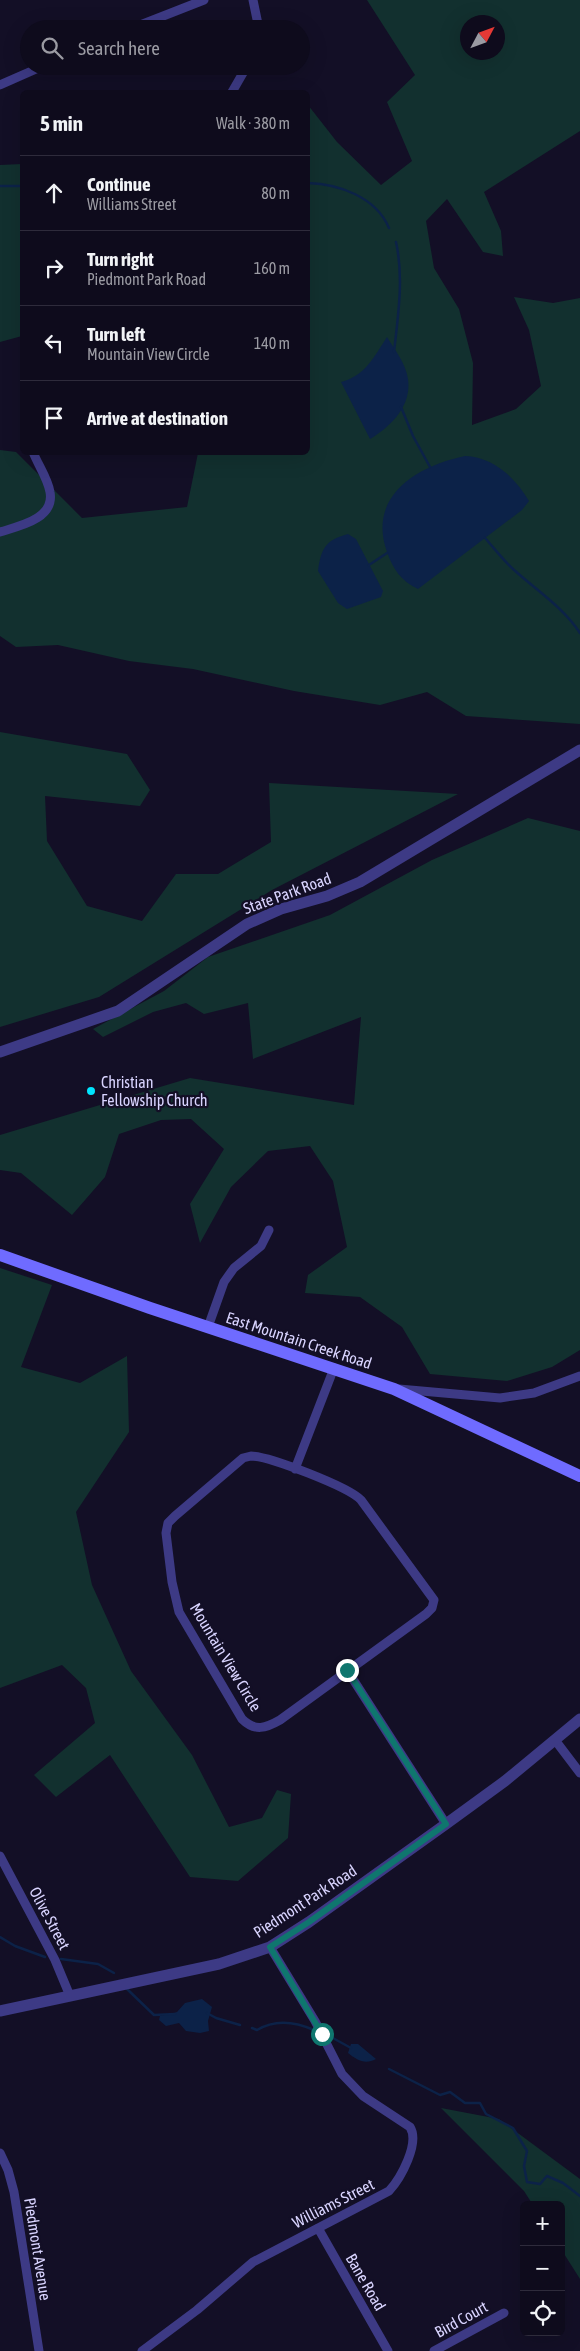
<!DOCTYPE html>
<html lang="en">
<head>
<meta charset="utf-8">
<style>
	body { margin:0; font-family:"Asap Condensed",sans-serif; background:#171425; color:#f1f3f6 }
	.controls { position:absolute; right:15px; bottom:15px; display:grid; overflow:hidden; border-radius:8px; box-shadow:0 5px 20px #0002 }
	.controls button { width:45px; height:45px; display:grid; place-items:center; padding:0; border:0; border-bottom:1px solid #2e2b3b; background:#0e0b1c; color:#f1f3f6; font:25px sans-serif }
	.compass { position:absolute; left:460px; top:15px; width:45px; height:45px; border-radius:50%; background:#0e0b1c; box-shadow:0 5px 20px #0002; rotate:49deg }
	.stop { position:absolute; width:15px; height:15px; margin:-11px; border:4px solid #0f766e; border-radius:50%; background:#fff }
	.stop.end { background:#0f766e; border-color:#fff; box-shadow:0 1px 5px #0008 }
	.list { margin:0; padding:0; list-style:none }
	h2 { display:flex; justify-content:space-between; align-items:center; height:65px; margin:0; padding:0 20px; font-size:21px }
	h2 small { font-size:16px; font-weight:400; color:#9b9ba3 }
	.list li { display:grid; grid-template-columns:32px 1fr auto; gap:15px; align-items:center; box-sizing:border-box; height:75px; padding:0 20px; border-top:1px solid #2e2b3b }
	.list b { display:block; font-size:19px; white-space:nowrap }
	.list p { margin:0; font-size:16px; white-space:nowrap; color:#9b9ba3 }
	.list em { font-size:16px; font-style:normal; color:#9b9ba3 }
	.icon { flex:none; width:28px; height:28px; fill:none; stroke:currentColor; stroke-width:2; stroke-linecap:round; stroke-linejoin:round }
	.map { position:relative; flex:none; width:580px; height:2351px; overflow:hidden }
	.search { position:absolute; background:#0e0b1c; box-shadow:0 5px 20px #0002; left:20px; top:20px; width:290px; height:55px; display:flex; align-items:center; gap:12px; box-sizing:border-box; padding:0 18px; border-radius:28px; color:#9b9ba3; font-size:19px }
	.panel { position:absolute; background:#0e0b1c; box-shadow:0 5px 20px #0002; left:20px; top:90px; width:290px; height:365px; border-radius:8px }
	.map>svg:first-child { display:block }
</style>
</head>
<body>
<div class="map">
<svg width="580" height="2351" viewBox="0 0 580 2351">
	<rect width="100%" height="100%" fill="#130f26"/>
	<path fill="#12302f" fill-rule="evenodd" d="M 367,0 L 580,0 L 580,131 L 484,192 L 501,231 L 503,256 L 483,252 L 447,199 L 426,221 L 434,268 L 459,309 L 473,363 L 472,425 L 516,409 L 541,386 L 529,330 L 514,297 L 553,303 L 580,298 L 580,724 L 466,716 L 427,692 L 380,705 L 294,691 L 193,669 L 129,661 L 58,645 L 16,647 L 0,636 L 0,450 L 16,452 L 82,518 L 187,507 L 198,453 L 308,452 L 308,105 L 337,142 L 381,185 L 412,161 L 387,102 L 415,75 ZM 468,22 L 498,22 L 498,52 L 468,52 Z
		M 22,164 L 22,336 L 0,342 L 0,165 Z
		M 0,732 L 127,754 L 150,790 L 140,806 L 45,796 L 47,841 L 87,906 L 142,921 L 176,874 L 218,874 L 271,842 L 269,783 L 458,794 L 272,890 L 99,997 L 0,1027 Z
		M 528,818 L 580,831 L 580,1350 L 552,1367 L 507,1381 L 430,1374 L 402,1327 L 360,1297 L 305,1293 L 308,1275 L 347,1247 L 333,1181 L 310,1146 L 268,1151 L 231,1187 L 200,1243 L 190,1204 L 224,1149 L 191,1119 L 161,1120 L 119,1134 L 105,1177 L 72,1215 L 21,1173 L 0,1170 L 0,1135 L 190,1078 L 354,1105 L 361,1017 L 253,1059 L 248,1003 L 204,1014 L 186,1003 L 153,1012 L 103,1037 L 93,1029 L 164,991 L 208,957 L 330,915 L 432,860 Z
		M 0,1268 L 52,1285 L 21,1367 L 80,1383 L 127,1356 L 129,1432 L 76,1512 L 92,1585 L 131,1671 L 192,1755 L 229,1827 L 262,1818 L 277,1790 L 291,1794 L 288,1838 L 238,1881 L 190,1877 L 110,1755 L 56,1797 L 34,1775 L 95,1723 L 86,1688 L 62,1665 L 0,1688 Z
		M 441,2108 L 499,2119 L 580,2179 L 580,2279 L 561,2249 L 561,2205 L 533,2205 L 524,2191 Z"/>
	<path fill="#0c2248" d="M 387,337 C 395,350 406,364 408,379 C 412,406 390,427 370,439 L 341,382 C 365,376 374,357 387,337 Z
		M 465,456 C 493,457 515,477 529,501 L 522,510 L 418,589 C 401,581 393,569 387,552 C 367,496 417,466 465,456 Z
		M 348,534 L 356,539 L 383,591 L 381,597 L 347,609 L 338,603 L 318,571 C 321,549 325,540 348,534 Z
		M 202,1999 L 212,2007 L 208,2021 L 209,2031 L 200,2033 L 186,2031 L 179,2023 L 166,2026 L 159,2020 L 160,2016 L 171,2014 L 177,2012 L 185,2003 Z
		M 351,2044 L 358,2044 L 376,2059 C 365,2065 357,2060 348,2053 Z"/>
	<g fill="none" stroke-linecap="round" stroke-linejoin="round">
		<path stroke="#0c2248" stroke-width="2.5" d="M 308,183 C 339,184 376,197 389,228
			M 0,186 L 22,186
			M 394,352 C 398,316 404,278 396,242
			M 401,407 L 413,436 L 430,467
			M 485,538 C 494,548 503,560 513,569 C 536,590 563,607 580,633
			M 369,565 L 387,553
			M 0,1937 L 15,1946 L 45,1957
			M 61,1959 L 98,1964 L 114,1973
			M 127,1989 L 154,2015 L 175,2014
			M 207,2013 L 216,2018 L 240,2025
			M 252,2028 L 257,2030 C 275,2019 296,2022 314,2030
			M 331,2037 L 351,2048
			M 389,2069 L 440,2095 L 450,2092 L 465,2103 L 480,2103 L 486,2114 L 513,2128 L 527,2151 L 524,2166 L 527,2182 L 540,2184 L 547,2176 L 563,2183 L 580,2196"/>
		<path stroke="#3d3a85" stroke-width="9" d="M 253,0 L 259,29
			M 130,29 L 204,0
			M 0,85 L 43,66
			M 232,92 L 247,66
			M 0,532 C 19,526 55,519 50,492 C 48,479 38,465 33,452
			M 208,1327 L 224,1282 L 234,1268 L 261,1246 L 269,1230
			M 399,1389 L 500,1398 L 534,1393 L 580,1376
			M 251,1456 C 269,1456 349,1487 361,1500 L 434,1600 L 432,1608 L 426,1614 L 280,1720 C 266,1728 255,1732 242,1719 L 179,1612 L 172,1582 L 166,1533 L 168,1523 L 175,1516 L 243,1458 Z
			M 295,1469 L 334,1368
			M 347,1670 L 446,1824
			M 555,1740 L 580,1773
			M 0,1856 L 55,1960 L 70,1996
			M 0,2153 L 8,2170 L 14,2192 L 39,2351
			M 318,2228 L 388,2351
			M 142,2351 L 197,2310 L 253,2262 L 389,2191 C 401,2178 420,2143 410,2127 L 363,2096 L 342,2074 L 315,2021 L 270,1947
			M 434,2351 L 504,2313"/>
		<path stroke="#3d3a85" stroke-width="11" d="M 0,1052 L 118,1011 L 247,924 L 281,909 L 327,896 L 360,882 L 580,750
			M 0,2011 L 219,1964 L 270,1947 L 309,1922 L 446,1824 L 505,1781 L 580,1719"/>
		<path stroke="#6f6bff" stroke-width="12" d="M 0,1255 L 150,1308 L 394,1389 L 580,1476"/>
	</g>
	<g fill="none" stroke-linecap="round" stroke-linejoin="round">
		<path stroke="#0f766e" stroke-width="6" d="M 322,2034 L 270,1947 L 309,1922 L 446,1824 L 347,1670"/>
	</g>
	<circle fill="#00e5ff" stroke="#130f26" stroke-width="2" cx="91" cy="1091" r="5"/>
	<g text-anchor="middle" stroke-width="4.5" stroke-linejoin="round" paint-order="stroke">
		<g font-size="16" fill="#d9d4ff" stroke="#130f26">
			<text transform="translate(287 893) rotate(-20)" y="6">State Park Road</text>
			<text transform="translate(299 1340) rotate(18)" y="6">East Mountain Creek Road</text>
			<text transform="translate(226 1657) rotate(59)" y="6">Mountain View Circle</text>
			<text transform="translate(305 1901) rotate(-33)" y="6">Piedmont Park Road</text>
			<text transform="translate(50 1918) rotate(62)" y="6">Olive Street</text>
			<text transform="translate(333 2203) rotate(-27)" y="6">Williams Street</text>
			<text transform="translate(38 2249) rotate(81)" y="6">Piedmont Avenue</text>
			<text transform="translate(366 2282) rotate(60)" y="6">Bane Road</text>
			<text transform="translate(461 2319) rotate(-29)" y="6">Bird Court</text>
		</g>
		<g font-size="16" fill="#d9d4ff" stroke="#130f26" text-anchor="start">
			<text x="101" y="1088">Christian<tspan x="101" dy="18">Fellowship Church</tspan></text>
		</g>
	</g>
</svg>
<div class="controls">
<button>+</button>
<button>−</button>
<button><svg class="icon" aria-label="locate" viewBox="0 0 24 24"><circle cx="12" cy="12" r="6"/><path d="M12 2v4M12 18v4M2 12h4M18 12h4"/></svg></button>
</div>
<svg class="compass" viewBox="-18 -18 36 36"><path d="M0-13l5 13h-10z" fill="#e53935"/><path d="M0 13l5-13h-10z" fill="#9b9ba3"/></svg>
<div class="stop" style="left:322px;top:2034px"></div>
<div class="stop end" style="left:347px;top:1670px"></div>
<div class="search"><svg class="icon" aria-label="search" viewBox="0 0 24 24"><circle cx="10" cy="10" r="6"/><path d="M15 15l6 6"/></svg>Search here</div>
<section class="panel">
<h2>5 min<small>Walk · 380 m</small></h2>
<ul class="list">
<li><svg class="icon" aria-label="ahead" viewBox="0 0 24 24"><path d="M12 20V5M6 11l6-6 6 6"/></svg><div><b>Continue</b><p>Williams Street</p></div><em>80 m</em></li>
<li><svg class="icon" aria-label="right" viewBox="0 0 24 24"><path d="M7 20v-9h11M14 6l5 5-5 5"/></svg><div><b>Turn right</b><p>Piedmont Park Road</p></div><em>160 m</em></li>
<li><svg class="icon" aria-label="left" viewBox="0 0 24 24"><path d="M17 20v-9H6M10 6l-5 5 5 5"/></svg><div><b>Turn left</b><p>Mountain View Circle</p></div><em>140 m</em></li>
<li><svg class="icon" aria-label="arrive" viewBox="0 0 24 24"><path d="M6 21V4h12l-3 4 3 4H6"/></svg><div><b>Arrive at destination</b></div></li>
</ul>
</section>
</div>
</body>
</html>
